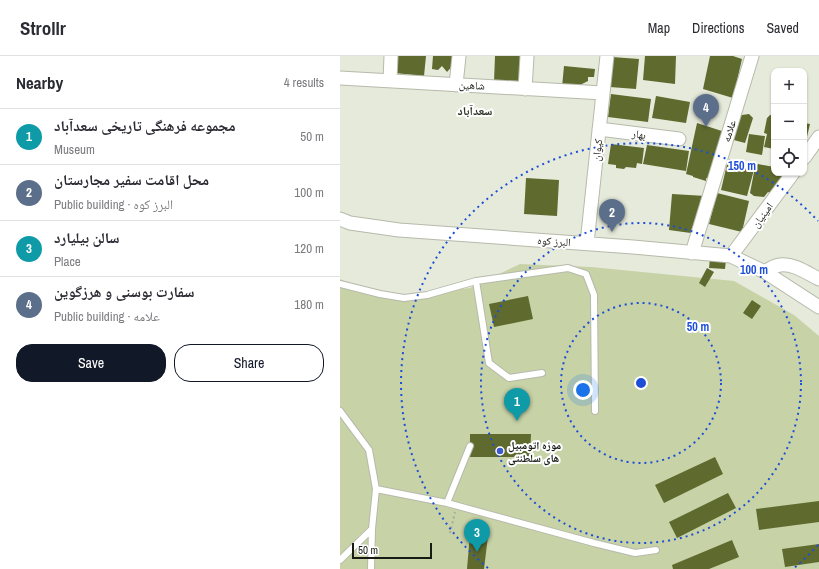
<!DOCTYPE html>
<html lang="en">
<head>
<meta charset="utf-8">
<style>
	body { margin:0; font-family:"Archivo Narrow","Noto Naskh Arabic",sans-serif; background:#f2f2f3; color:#2b2b33 }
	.controls { position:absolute; right:12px; top:12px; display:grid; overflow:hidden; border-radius:8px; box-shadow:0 1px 3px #0004 }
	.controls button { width:36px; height:36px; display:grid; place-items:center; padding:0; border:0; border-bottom:1px solid #e1e1e2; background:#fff; color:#2b2b33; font:20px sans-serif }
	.scale { position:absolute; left:12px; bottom:10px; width:80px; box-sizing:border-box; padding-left:4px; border:2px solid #181a14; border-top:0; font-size:11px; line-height:14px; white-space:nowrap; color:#181a14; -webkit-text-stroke:3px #fff; paint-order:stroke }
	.you { position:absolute; left:243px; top:334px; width:14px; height:14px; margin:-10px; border:3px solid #fff; border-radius:50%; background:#1a73e8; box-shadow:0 0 0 6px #1a73e833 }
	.badge { display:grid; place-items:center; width:26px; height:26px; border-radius:50%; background:#111827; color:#fff; font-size:13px; font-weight:700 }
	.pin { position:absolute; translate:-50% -33px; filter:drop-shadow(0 1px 2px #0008) }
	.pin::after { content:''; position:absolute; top:21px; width:14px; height:12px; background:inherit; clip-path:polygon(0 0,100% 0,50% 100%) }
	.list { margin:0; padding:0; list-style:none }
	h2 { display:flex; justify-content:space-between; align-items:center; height:52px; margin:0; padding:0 16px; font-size:17px }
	h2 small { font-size:13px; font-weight:400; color:#7c7c81 }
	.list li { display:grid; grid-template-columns:26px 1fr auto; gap:12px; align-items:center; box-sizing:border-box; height:56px; padding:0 16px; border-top:1px solid #e1e1e2 }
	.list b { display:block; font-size:15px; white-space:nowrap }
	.list p { margin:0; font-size:13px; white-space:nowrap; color:#7c7c81 }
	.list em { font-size:13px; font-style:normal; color:#7c7c81 }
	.actions { display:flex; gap:8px; padding:12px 16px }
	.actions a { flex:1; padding:9px 0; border:1px solid #111827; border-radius:16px; text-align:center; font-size:14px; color:#111827 }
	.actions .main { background:#111827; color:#fff }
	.icon { flex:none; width:22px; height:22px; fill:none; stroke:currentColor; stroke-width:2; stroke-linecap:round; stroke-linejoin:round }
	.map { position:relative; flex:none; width:479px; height:513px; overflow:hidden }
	header { display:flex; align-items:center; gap:24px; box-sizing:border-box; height:56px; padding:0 20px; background:#fff; border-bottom:1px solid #e1e1e2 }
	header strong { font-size:19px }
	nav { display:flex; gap:22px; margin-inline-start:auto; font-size:14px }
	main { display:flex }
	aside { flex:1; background:#fff }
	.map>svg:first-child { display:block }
</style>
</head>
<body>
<header>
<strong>Strollr</strong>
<nav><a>Map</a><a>Directions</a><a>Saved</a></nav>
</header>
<main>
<aside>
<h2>Nearby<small>4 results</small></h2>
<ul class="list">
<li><span class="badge" style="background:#0f9aa8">1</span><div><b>مجموعه فرهنگی تاریخی سعدآباد</b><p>Museum</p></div><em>50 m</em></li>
<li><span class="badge" style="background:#5c6f8a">2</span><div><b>محل اقامت سفیر مجارستان</b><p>Public building · البرز کوه</p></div><em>100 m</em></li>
<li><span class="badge" style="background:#0f9aa8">3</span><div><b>سالن بیلیارد</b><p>Place</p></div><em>120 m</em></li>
<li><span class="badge" style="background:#5c6f8a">4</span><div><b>سفارت بوسنی و هرزگوین</b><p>Public building · علامه</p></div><em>180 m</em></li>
</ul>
<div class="actions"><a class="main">Save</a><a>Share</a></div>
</aside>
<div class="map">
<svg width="479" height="513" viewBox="0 0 479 513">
	<rect width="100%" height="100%" fill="#e6eada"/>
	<path fill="#c7d2a7" d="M 180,208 L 251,211 L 394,225 L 454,259 L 479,280 L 479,513 L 0,513 L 0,223 L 40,242 L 130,232 Z"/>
	<path fill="#5e6a2e" d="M 57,0 L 86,0 L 84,20 L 55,17 Z
		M 93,0 L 121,0 L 107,16 L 102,10 L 98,14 L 92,13 Z
		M 155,0 L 184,0 L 183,27 L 154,26 Z
		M 305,0 L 336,0 L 335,28 L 303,24 Z
		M 370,0 L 393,0 L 402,3 L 393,42 L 363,33 Z
		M 272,1 L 299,3 L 296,33 L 270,31 Z
		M 224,10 L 255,13 L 254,21 L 248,21 L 248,25 L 240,29 L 238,32 L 222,31 Z
		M 271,38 L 311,43 L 308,66 L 268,61 Z
		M 316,40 L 350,46 L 346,67 L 312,62 Z
		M 396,57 L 402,59 L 409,58 L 413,62 L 405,87 L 390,83 Z
		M 430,59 L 434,59 L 434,93 L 424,91 L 427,78 L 424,77 L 427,62 Z
		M 357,67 L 385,76 L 372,124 L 366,122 L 366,125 L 353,121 L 353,120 L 346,118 Z
		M 464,67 L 470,68 L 465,89 L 464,89 Z
		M 409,78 L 425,80 L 422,99 L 406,96 Z
		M 271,88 L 304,92 L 302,108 L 297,107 L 296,112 L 286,111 L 284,113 L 276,112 L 276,109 L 268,108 Z
		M 307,89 L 349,95 L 346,115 L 303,108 Z
		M 388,104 L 415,110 L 407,140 L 381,134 Z
		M 418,108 L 434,111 L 434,117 L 449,117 L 434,139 L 428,136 L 424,141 L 414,140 L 410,137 L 415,111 Z
		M 186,122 L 219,124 L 217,160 L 184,158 Z
		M 377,137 L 409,145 L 402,176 L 369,168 Z
		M 332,138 L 366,140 L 358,178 L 329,174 Z
		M 370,202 L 386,204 L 385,213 L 369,212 Z
		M 367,212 L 374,216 L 365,231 L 359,227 Z
		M 188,240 L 193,263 L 154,271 L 149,248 Z
		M 412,244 L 421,250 L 412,263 L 403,257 Z
		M 130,378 L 191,378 L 190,401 L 130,401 Z
		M 375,401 L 383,418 L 324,447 L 315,429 Z
		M 388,437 L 396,452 L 337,482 L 329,466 Z
		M 479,445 L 479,466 L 419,474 L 416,453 Z
		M 130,478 L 148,480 L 144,513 L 127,513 Z
		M 392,484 L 399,501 L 369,513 L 333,513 L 332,509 Z
		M 479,488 L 479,506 L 445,511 L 442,493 Z"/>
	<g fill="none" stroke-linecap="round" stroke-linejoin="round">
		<g stroke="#b6baab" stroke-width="8">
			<path id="lane" d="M 136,225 L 228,212 L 246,218 L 254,239 L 255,355
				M 0,228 L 40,238 L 64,242 L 87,239 L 136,225 L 149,307 L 169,322 L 202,317
				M 0,355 L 29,394 L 36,433 L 32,473 L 31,513
				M 36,433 L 107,447 L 254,487 L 295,497 L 316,494
				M 107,447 L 130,390
				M 0,504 L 32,473"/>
		</g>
		<g stroke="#b6baab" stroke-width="15">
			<path id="street" d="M 0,22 L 263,37
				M 50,25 L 51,0
				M 116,29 L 119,0
				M 185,33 L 187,0
				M 259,73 L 339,83
				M 464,102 L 479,81
				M 0,163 L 10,167 L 59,174 L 293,191 L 391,200 L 425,216 L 479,251
				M 247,187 L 267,0
				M 352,197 L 412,0
				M 391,200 L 453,117
				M 425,216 C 429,213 434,210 440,209 C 453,207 467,217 479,223"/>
		</g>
		<path stroke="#a7aa9d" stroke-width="2" stroke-dasharray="2 3" stroke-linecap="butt" d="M 110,477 L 115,456"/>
		<use href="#lane" stroke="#fff" stroke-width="6"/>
		<use href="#street" stroke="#fff" stroke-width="13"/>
	</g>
	<g fill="none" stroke="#1d4ed8" stroke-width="2" stroke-dasharray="2 4">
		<circle cx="301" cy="327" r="80"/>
		<circle cx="301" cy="327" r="160"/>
		<path d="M478 489A240 240 0 0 1 454 512M148 512A240 240 0 1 1 478 165"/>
	</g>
	<circle fill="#3e59cc" stroke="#fff" stroke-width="1.5" cx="160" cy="395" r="4"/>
	<g text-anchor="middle" stroke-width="4" stroke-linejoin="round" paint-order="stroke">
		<g font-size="11" fill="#181a14" stroke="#fff">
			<text transform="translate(132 29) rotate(3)" y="4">شاهین</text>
			<text transform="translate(389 75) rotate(-73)" y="4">علامه</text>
			<text transform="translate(299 78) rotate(7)" y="4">بهار</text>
			<text transform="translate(257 94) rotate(-84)" y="4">کیوان</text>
			<text transform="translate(422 159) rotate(-54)" y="4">امینیان</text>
			<text transform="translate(214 185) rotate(4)" y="4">البرز کوه</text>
		</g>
		<g font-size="11" font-weight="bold" fill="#181a14" stroke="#fff" text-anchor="start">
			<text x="168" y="393">موزه اتومبیل<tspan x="168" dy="13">های سلطنتی</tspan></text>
		</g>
		<g font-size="12" font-weight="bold" fill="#2e3125" stroke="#fff">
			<text x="135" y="59">سعدآباد</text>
		</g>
	</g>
	<circle cx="301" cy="327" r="6" fill="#1d4ed8" stroke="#fff" stroke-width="2"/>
	<g font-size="12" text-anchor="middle" font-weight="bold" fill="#1d4ed8" stroke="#fff" stroke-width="4" stroke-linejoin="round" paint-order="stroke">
		<text x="402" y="114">150 m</text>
		<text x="414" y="218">100 m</text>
		<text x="358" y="275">50 m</text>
	</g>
</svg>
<div class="controls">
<button>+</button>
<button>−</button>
<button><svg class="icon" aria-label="locate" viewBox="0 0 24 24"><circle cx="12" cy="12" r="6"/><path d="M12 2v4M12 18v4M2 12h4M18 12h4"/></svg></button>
</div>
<div class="scale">50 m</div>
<div class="you"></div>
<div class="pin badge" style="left:177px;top:365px;background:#0f9aa8">1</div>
<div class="pin badge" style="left:272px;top:176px;background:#5c6f8a">2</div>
<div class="pin badge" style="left:137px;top:496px;background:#0f9aa8">3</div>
<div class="pin badge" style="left:366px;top:71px;background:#5c6f8a">4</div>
</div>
</main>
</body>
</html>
